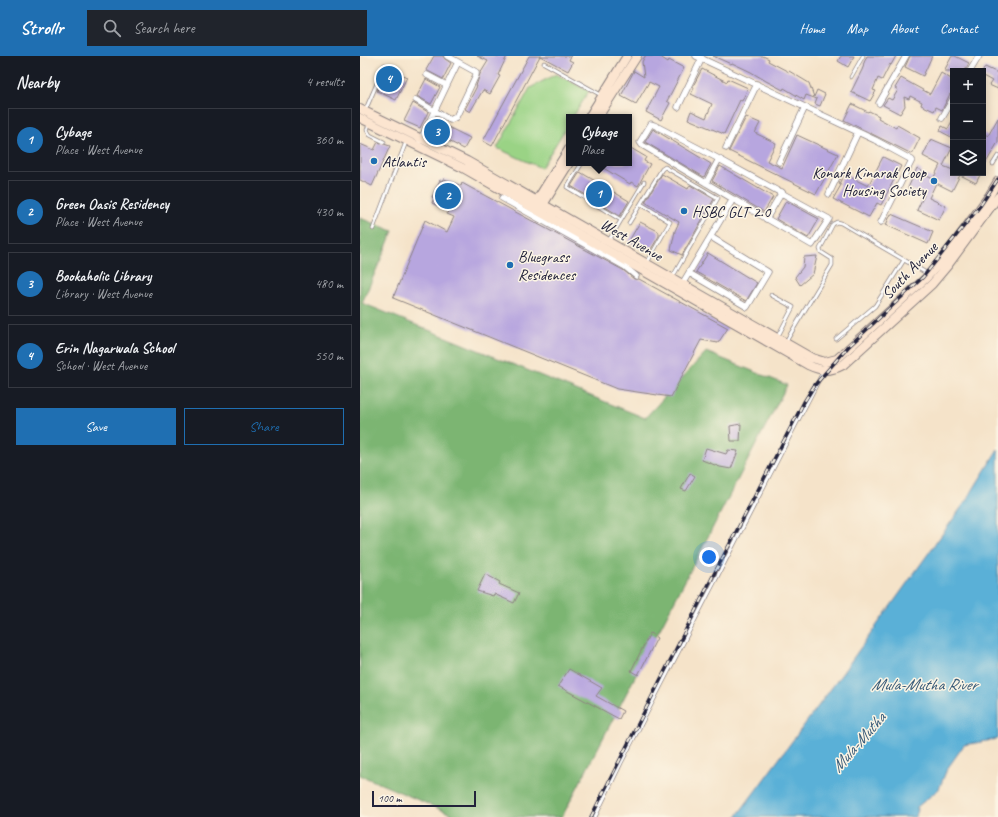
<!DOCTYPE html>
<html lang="en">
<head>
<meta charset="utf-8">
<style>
	body { margin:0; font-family:Caveat,sans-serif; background:#20242c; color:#f1f3f6 }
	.controls { position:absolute; right:12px; top:12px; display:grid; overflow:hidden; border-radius:0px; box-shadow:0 2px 10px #0003 }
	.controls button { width:36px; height:36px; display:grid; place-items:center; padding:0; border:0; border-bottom:1px solid #363941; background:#171b24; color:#f1f3f6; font:20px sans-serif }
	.scale { position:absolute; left:12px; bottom:10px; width:104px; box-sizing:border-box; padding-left:4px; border:2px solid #22223b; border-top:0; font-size:11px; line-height:14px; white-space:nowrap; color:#22223b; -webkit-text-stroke:3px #fcf5e5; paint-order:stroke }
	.you { position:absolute; left:349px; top:501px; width:14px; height:14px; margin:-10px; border:3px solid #fff; border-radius:50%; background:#1a73e8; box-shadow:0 0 0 6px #1a73e833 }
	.badge { display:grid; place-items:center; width:26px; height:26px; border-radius:50%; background:#1f6fb2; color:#fff; font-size:13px; font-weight:700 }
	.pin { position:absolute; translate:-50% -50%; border:2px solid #fff; box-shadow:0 1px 4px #0006 }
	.popup { position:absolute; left:206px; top:58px; width:66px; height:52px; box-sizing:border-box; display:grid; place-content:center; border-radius:0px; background:#171b24; filter:drop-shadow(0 1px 3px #0005); font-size:13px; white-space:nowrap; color:#9ea1a6 }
	.popup b { font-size:15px; color:#f1f3f6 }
	.popup::after { content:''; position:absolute; left:50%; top:100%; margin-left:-8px; border:8px solid transparent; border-top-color:#171b24 }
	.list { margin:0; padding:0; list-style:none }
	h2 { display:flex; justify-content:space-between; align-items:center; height:52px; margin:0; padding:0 16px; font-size:17px }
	h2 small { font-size:13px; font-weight:400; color:#9ea1a6 }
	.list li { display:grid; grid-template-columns:26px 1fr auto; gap:12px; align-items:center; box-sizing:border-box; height:64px; margin:0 8px 8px; padding:0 8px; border:1px solid #363941; border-radius:0px }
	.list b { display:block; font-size:15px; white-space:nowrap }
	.list p { margin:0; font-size:13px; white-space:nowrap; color:#9ea1a6 }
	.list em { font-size:13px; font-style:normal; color:#9ea1a6 }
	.actions { display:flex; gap:8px; padding:12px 16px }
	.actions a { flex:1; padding:9px 0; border:1px solid #1f6fb2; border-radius:0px; text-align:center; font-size:14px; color:#1f6fb2 }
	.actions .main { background:#1f6fb2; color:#fff }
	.icon { flex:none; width:22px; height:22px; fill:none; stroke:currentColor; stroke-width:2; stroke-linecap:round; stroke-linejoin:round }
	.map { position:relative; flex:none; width:638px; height:761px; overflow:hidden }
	header { display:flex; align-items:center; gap:24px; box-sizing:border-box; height:56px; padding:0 20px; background:#1f6fb2; color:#fff }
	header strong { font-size:19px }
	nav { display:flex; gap:22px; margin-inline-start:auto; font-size:14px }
	.search { width:280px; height:36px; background:#20242c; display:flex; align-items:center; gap:10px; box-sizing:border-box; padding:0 14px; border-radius:0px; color:#9ea1a6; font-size:15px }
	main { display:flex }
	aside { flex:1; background:#171b24 }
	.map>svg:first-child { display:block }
</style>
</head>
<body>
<header>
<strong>Strollr</strong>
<div class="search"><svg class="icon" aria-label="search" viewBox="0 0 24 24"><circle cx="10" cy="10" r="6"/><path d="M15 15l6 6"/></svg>Search here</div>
<nav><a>Home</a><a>Map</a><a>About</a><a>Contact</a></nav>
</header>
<main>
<aside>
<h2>Nearby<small>4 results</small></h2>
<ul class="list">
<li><span class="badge">1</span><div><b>Cybage</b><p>Place · West Avenue</p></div><em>360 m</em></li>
<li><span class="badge">2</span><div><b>Green Oasis Residency</b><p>Place · West Avenue</p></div><em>430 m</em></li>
<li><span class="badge">3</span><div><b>Bookaholic Library</b><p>Library · West Avenue</p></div><em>480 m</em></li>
<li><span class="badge">4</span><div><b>Erin Nagarwala School</b><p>School · West Avenue</p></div><em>550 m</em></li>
</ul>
<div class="actions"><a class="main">Save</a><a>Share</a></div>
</aside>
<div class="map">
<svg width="638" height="761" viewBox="0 0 638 761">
	<rect width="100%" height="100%" fill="#fcf5e5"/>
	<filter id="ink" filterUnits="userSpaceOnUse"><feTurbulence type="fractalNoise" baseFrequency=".025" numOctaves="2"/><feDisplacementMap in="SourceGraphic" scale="8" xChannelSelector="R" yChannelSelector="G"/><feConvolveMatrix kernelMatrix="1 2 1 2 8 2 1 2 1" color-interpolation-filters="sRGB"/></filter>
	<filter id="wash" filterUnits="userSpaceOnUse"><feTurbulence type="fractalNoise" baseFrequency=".012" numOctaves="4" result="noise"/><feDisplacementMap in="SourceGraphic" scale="16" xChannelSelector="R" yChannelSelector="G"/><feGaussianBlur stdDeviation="0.9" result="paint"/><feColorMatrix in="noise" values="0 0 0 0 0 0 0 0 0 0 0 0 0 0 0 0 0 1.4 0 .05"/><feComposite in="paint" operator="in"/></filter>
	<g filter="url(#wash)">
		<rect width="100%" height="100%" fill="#f5e3c9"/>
		<path fill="#9ad385" stroke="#5e7a60" d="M 196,18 L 229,35 L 213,61 L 209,61 L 209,67 L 181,112 L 137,92 L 170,32 Z"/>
		<path fill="#7bb572" stroke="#4e6c56" d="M 0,162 L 33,175 L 2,247 L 285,362 L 346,296 L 427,329 L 202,761 L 98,761 L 0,719 Z"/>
		<path fill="#5ab0d7" stroke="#3e6989" d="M 638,393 L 638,683 L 604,689 L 587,713 L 579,733 L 557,751 L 556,761 L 376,761 L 476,626 L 606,445 Z"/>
		<g id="blocks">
			<path fill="#b7a6df" d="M 74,0 L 83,0 L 85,3 L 91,7 L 83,23 L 66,14 Z
				M 117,0 L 147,0 L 138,19 L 140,20 L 130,38 L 123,34 L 110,56 L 105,53 L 117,30 L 116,30 L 120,18 L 128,5 Z
				M 169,0 L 211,0 L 209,4 L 213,6 L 208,15 L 180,0 L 132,90 L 123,85 Z
				M 285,0 L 299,0 L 308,6 L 309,4 L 324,12 L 307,45 L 310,47 L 301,64 L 286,56 L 299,31 L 289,26 L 276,48 L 261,40 L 274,15 L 284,21 L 282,6 Z
				M 353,0 L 403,0 L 409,3 L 408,5 L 429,16 L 429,15 L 449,27 L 454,41 L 457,34 L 465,38 L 460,50 L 455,48 L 457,43 L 446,39 L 444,44 L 424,32 L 423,34 L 406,25 L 391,16 L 372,7 L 371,8 Z
				M 481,0 L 494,0 L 488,11 L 478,5 Z
				M 507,0 L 536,0 L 531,9 L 530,8 L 522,24 L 518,22 L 513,34 L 516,35 L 510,45 L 491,36 L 502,14 L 504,9 L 503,9 Z
				M 550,0 L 572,0 L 563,20 L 545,11 Z
				M 592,0 L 595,0 L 609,7 L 605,15 L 584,15 Z
				M 625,11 L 638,17 L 638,33 L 629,29 L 632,25 L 623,20 L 623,15 Z
				M 27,12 L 47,21 L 36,44 L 17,35 Z
				M 342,13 L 367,26 L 368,23 L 388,32 L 382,45 L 380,44 L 364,78 L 328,63 L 331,55 L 346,62 L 352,48 L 331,38 L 334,32 L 332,32 Z
				M 581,17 L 593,24 L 593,39 L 590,38 L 582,54 L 576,51 L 574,55 L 561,49 L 562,46 L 550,40 L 549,43 L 544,41 L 545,50 L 540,58 L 523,49 L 528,42 L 532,44 L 538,34 L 535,32 L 541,22 L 570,38 Z
				M 66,23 L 80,31 L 71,48 L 57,40 Z
				M 53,47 L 68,56 L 60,72 L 44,65 Z
				M 492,48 L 508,56 L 509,55 L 519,60 L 518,62 L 536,72 L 537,69 L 560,82 L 552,98 L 484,64 Z
				M 386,61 L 400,67 L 395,77 L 416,87 L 407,105 L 422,112 L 437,79 L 478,98 L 456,138 L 369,95 Z
				M 638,62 L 638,86 L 623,112 L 623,77 L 628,80 Z
				M 593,63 L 593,82 L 580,75 L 582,70 L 588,73 Z
				M 84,69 L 110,82 L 104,93 L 79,80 Z
				M 293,73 L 351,108 L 344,121 L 285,86 Z
				M 571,83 L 592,92 L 583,110 L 593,114 L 593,117 L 621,117 L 616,127 L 600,119 L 592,135 L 576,127 L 569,142 L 586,150 L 579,164 L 557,154 L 564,139 L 548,132 L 557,112 L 562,115 L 561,117 L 573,123 L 580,109 L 563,100 Z
				M 18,86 L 30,90 L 12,130 L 0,124 L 0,88 L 14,94 Z
				M 269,91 L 286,101 L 284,105 L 290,108 L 278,130 L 271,126 L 270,128 L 235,107 L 269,107 Z
				M 523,101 L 541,110 L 521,149 L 517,147 L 509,161 L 473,143 L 481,129 L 479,128 L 484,118 L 508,130 Z
				M 360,110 L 413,141 L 404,156 L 352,125 Z
				M 220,116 L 269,145 L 260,160 L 211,130 Z
				M 302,118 L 328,133 L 330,129 L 354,143 L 322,199 L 311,194 L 315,175 L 319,166 L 285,146 Z
				M 83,123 L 84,123 L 101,130 L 102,127 L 111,132 L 263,214 L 274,223 L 279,223 L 368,272 L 358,287 L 341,284 L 311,341 L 257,333 L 33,242 L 65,164 L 87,176 L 94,161 L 87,158 L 88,155 L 72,147 L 74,142 L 72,141 L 80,124 L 82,125 Z
				M 426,145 L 459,163 L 448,182 L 416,163 Z
				M 531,158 L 573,176 L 568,188 L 526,169 Z
				M 280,166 L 298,175 L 299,177 L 299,180 L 290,195 L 286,195 L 271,187 L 269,185 Z
				M 348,197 L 397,227 L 386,245 L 336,216 Z
				M 457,200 L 453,218 L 440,229 L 435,221 L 443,211 L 444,201 Z
				M 381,368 L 380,385 L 371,385 L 370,370 Z
				M 346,392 L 366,398 L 368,394 L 378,395 L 371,413 L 360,411 L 342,404 Z
				M 330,417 L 335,420 L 326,435 L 321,433 Z
				M 125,518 L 140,526 L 139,528 L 159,537 L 154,547 L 134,538 L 133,540 L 117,535 Z
				M 290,577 L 297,582 L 278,619 L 271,615 Z
				M 209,613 L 242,632 L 236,640 L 263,655 L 259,663 L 198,630 Z"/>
		</g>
	</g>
	<g filter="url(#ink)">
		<use href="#blocks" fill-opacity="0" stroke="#8c8282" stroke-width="1"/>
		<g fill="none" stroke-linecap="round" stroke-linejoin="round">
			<g stroke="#8c8282" stroke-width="4.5">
				<path id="lane" d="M 184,7 L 241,39
					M 491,21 L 503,0
					M 5,55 L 25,9
					M 241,57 L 247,61
					M 9,68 L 7,74 L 10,79 L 24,86
					M 222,107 L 207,131 L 261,164
					M 633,108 L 638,100
					M 281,148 L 310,166 L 287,207
					M 269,167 L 302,113 L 305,111 L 358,142 L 312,222
					M 13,173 L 46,86
					M 248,186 L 284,126
					M 411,239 L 433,251 L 417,282
					M 476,283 L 515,250 L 544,204
					M 425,287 L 472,209 L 472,203 L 461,196 L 460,193 L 473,168 L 477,166 L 481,167 L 568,218
					M 235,761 L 261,707 L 464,314"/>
			</g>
			<g stroke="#8c8282" stroke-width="7">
				<path id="street" d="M 336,0 L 515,84 L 552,104 L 521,166
					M 610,15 L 619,0
					M 67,19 L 86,29
					M 56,44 L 90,64 L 96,61 L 116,19 L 116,16 L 87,0
					M 519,47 L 546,0
					M 318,51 L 342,2
					M 582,62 L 593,43
					M 60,85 L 98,6
					M 366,92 L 397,28
					M 419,106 L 445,51
					M 346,127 L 359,103 L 469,163 L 452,189 L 373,143
					M 469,138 L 498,76
					M 142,142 L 264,210 L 276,220
					M 406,163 L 422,136
					M 329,217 L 387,251 L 408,216 L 351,181
					M 321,230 L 373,143 L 282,89 L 280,86 L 291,68 L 294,69 L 359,103"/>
			</g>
			<g stroke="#8c8282" stroke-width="10">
				<path id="secondary" d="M 0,53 L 107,105 L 452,302 L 465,306 L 477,303 L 566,222 L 582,204 L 629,140 L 638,125
					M 229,61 L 267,0
					M 238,61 L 277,0
					M 0,62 L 103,112 L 448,309 C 461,315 470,316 483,309 L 572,228 L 588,209 L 638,141
					M 174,149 L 209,93
					M 181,152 L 209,107"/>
			</g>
			<use href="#lane" stroke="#fff" stroke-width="3"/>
			<use href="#street" stroke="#fff" stroke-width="5.5"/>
			<use href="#secondary" stroke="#fce5d0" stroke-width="8"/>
			<g stroke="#22223b" stroke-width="3.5">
				<path id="rail" d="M 231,761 L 352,522 L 444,346 L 454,330 L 488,291 L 563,221 L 620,150 L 638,123"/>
			</g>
			<use href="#rail" stroke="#fcf5e5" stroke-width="2" stroke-dasharray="6" stroke-linecap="butt"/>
		</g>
	</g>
	<g fill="#1f6fb2" stroke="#fcf5e5" stroke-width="1.5">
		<circle cx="14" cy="105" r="4"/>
		<circle cx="574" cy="125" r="4"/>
		<circle cx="324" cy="155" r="4"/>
		<circle cx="150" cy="209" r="4"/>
	</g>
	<g text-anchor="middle" stroke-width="3" stroke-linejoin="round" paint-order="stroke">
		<g font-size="16" fill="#22223b" stroke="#fcf5e5" text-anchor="start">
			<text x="22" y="111">Atlantis</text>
			<text x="566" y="122" text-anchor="end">Konark Kinarak Coop<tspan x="566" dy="18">Housing Society</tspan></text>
			<text x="332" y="161">HSBC GLT 2.0</text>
			<text x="158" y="206">Bluegrass<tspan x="158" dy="18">Residences</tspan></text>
		</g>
		<g font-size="16" fill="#22223b" stroke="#fcf5e5">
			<text transform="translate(272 183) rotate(30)" y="6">West Avenue</text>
			<text transform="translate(549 214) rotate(-46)" y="6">South Avenue</text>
		</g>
		<g font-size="17" font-style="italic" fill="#385b79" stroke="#fcf5e5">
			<text x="564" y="634">Mula-Mutha River</text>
			<text transform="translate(498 686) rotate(-49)" y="6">Mula-Mutha</text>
		</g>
	</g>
</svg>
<div class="controls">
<button>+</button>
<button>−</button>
<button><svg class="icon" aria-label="layers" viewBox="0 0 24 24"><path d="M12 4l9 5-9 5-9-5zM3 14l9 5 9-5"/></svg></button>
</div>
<div class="scale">100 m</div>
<div class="you"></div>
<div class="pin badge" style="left:239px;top:138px">1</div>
<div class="popup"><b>Cybage</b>Place</div>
<div class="pin badge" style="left:88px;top:140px">2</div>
<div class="pin badge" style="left:77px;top:76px">3</div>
<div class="pin badge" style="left:29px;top:23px">4</div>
</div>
</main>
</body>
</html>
